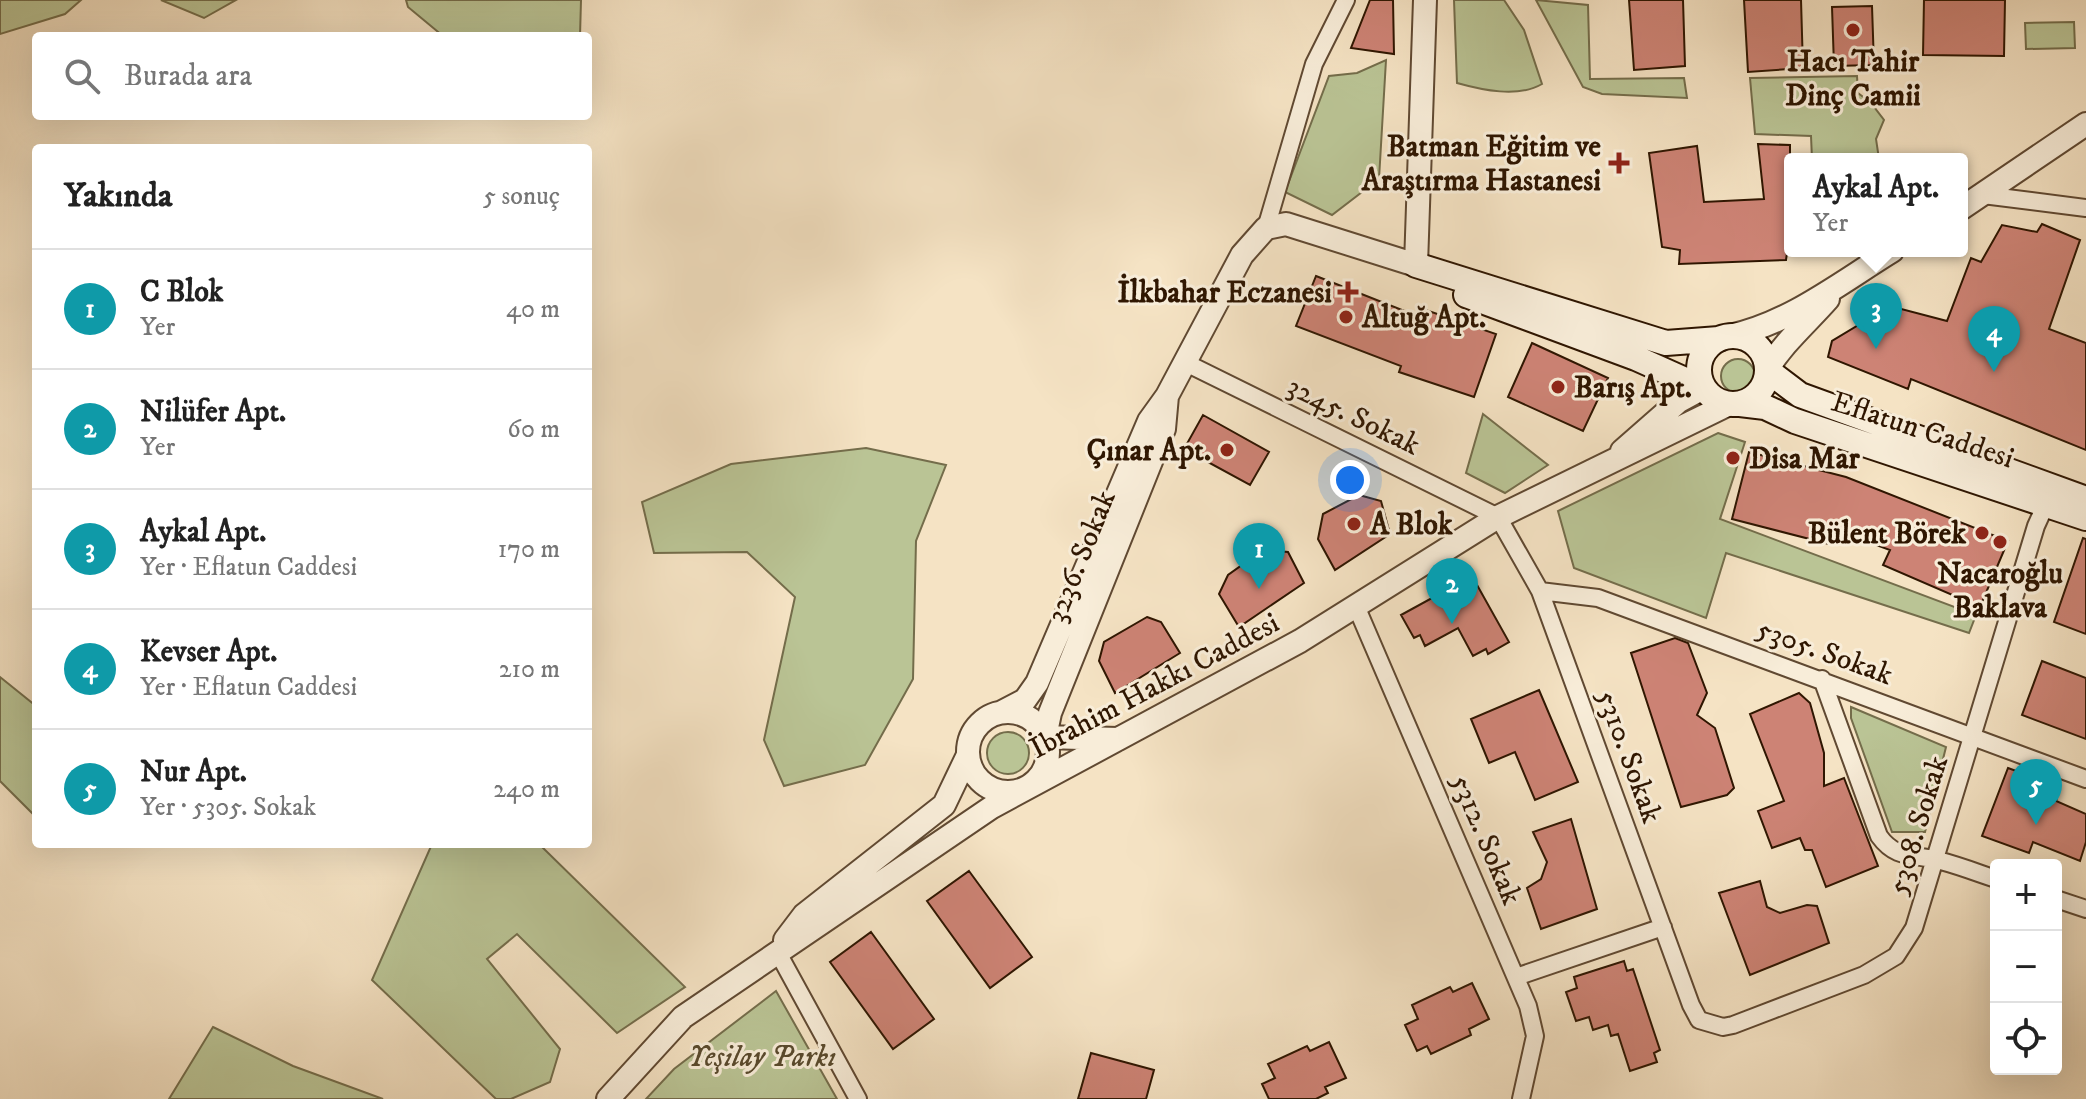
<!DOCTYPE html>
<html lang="tr">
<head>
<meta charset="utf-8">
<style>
	body { margin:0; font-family:"IM FELL DW Pica",serif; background:#f2f2f2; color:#222 }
	.controls { position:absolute; right:24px; bottom:24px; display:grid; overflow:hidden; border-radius:8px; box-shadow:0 8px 32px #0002 }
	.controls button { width:72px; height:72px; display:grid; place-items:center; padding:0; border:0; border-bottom:2px solid #e0e0e0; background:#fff; color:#222; font:40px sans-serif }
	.you { position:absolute; left:1350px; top:480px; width:28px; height:28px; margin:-20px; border:6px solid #fff; border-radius:50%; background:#1a73e8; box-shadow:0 0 0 12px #1a73e833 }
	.badge { display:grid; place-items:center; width:52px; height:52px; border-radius:50%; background:#0f766e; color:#fff; font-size:26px; font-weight:700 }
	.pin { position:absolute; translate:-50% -66px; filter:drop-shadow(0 2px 4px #0008) }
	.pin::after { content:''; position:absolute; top:42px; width:28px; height:24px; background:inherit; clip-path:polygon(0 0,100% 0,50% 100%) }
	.popup { position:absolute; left:1784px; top:153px; width:184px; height:104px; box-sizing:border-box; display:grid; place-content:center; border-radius:8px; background:#fff; filter:drop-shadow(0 2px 6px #0005); font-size:26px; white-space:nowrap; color:#767676 }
	.popup b { font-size:30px; color:#222 }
	.popup::after { content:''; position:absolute; left:50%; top:100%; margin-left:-16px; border:16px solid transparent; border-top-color:#fff }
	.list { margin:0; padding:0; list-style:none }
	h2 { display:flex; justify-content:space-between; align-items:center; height:104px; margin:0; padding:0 32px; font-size:34px }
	h2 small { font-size:26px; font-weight:400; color:#767676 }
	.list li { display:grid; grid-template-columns:52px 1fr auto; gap:24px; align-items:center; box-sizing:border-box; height:120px; padding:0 32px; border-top:2px solid #e0e0e0 }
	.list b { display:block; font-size:30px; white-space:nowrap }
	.list p { margin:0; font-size:26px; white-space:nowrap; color:#767676 }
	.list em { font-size:26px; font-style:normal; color:#767676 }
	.icon { flex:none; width:44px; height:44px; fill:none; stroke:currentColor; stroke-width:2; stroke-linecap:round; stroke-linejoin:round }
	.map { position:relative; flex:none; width:2086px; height:1099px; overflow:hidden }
	.search { position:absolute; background:#fff; box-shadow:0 8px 32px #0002; left:32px; top:32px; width:560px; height:88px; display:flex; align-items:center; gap:20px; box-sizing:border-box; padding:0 28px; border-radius:8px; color:#767676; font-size:30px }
	.panel { position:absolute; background:#fff; box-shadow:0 8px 32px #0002; left:32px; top:144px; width:560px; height:704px; border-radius:8px }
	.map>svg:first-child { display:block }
</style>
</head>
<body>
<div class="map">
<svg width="2086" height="1099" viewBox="0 0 2086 1099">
	<rect width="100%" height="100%" fill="#f5e3c4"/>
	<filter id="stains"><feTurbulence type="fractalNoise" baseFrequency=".0025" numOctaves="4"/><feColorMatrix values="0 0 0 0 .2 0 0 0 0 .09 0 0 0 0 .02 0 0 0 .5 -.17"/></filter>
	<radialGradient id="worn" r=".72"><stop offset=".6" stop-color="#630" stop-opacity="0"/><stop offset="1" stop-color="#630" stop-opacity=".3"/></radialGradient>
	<path fill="#bac495" stroke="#746d4b" stroke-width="2" d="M 0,0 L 81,0 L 65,14 L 0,34 Z
		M 161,0 L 236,0 L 204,18 Z
		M 406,0 L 581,0 L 580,36 L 443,36 L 408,7 Z
		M 1454,0 L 1504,0 L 1524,30 L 1542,84 C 1518,98 1482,90 1457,83 Z
		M 1536,0 L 1588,5 L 1590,79 L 1684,78 L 1687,98 L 1602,94 L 1583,87 Z
		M 2074,22 L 2075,48 L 2026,49 L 2025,23 Z
		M 1386,60 L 1379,179 L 1332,215 L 1285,192 L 1329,76 L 1357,73 Z
		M 1857,76 L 1858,93 L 1871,103 L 1884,120 L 1876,139 L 1879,159 L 1812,159 L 1811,136 L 1755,134 L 1750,78 Z
		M1721 376a17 17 0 1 1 34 0a17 17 0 1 1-34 0Z
		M 1483,414 L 1548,465 L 1505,493 L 1466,473 Z
		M 1718,433 L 1745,442 L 1720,519 L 1976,615 L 1969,633 L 1726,553 L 1706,618 L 1574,568 L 1558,511 Z
		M 866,448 L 946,465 L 916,541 L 913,679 L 865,765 L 784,786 L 764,740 L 795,597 L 747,552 L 654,553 L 642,502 L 731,464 Z
		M 0,677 L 36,706 L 36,817 L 0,781 Z
		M 1851,707 L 1946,747 L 1925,832 L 1892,832 L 1851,718 Z
		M987 753a21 21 0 1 1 42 0a21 21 0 1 1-42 0Z
		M 432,844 L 539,844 L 685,987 L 617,1033 L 517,934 L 487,959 L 560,1049 L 550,1082 L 511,1099 L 496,1099 L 372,980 Z
		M 776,991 L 837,1099 L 646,1099 L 674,1069 Z
		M 213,1027 L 293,1066 L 383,1099 L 169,1099 Z"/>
	<path fill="#cd8375" stroke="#2f1601" stroke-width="2" d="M 1370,0 L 1393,0 L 1394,54 L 1351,48 Z
		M 1629,0 L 1683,0 L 1685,66 L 1634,70 Z
		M 1744,0 L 1801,0 L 1803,68 L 1748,72 Z
		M 1924,0 L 2005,0 L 2004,56 L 1923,55 Z
		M 1872,6 L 1874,65 L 1834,66 L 1832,7 Z
		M 1758,144 L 1790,145 L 1790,232 L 1786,260 L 1679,264 L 1680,250 L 1662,247 L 1649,153 L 1697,146 L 1704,202 L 1764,199 Z
		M 2042,224 L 2080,240 L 2049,329 L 2086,343 L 2086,450 L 1911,379 L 1908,389 L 1828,357 L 1832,341 L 1890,306 L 1947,321 L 1971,258 L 1981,262 L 2002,225 L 2037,232 Z
		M 1316,276 L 1417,316 L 1420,308 L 1496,334 L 1474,397 L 1399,372 L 1401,366 L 1296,326 Z
		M 1532,343 L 1608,378 L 1583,431 L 1508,397 Z
		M 1203,415 L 1269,452 L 1250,485 L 1184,449 Z
		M 1749,452 L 1846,477 L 2008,541 L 1980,607 L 1883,565 L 1890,550 L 1833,529 L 1829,544 L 1732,519 Z
		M 1359,495 L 1381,501 L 1390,534 L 1335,570 L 1318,539 L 1323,514 Z
		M 2083,538 L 2086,539 L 2086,634 L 2054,622 Z
		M 1263,550 L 1288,552 L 1304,583 L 1239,627 L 1219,594 L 1228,575 Z
		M 1472,576 L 1509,642 L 1488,654 L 1486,649 L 1473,656 L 1458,628 L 1425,646 L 1420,635 L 1414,638 L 1401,615 Z
		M 1147,617 L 1161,622 L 1180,653 L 1115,693 L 1099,661 L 1104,642 Z
		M 1675,638 L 1688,643 L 1707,693 L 1697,715 L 1715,728 L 1734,788 L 1727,795 L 1681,807 L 1631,653 Z
		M 2042,661 L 2086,678 L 2086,739 L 2022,715 Z
		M 1539,690 L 1578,782 L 1535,800 L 1515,752 L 1489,763 L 1471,719 Z
		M 1799,693 L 1810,703 L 1824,753 L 1824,786 L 1844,778 L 1878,866 L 1826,887 L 1812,850 L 1805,850 L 1800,838 L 1772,848 L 1758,811 L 1784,801 L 1750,714 Z
		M 2008,768 L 2060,787 L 2056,801 L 2086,814 L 2086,842 L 2080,861 L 2033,842 L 2029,853 L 1982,836 Z
		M 1571,819 L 1597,909 L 1541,929 L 1527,888 L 1541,879 L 1547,862 L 1533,832 Z
		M 969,871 L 1032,957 L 990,988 L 927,901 Z
		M 1760,881 L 1767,907 L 1780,913 L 1807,905 L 1817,906 L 1829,943 L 1750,975 L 1719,893 Z
		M 871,932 L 934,1019 L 893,1049 L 830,962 Z
		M 1624,961 L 1627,971 L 1633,969 L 1660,1050 L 1654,1053 L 1657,1062 L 1630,1071 L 1618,1034 L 1611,1036 L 1608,1025 L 1593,1030 L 1589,1017 L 1576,1021 L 1566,992 L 1577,988 L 1574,977 Z
		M 1472,983 L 1489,1019 L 1469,1029 L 1471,1035 L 1431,1054 L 1427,1046 L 1417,1051 L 1405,1025 L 1418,1019 L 1412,1005 L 1450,987 L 1453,992 Z
		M 1329,1042 L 1346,1078 L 1325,1087 L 1328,1093 L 1316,1099 L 1269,1099 L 1262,1084 L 1275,1078 L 1268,1064 L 1307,1046 L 1310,1051 Z
		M 1091,1053 L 1154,1070 L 1146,1099 L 1078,1099 Z"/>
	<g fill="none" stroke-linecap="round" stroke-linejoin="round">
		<g stroke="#604932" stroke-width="20">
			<path id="minor" d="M 1983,195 L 2086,208
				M 1266,228 L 1314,64 L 1346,0
				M 1186,363 L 1498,517 L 1540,591 L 1691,1005 L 1699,1020 L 1723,1027 L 1733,1025 L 1864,975 L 1896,956 L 1914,928 L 2036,526 L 2046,504
				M 1540,591 L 1598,598 L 2086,779
				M 1356,606 L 1528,1006 L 1535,1036 L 1521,1099
				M 1822,679 L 1879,836 C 1897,861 1915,853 1941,861 C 1960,866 1978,873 1996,879
				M 2056,899 L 2086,909
				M 777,951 L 858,1099
				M 1516,977 L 1663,927"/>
		</g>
		<g stroke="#604932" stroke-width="26">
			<path id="tertiary" d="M 1962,208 L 2086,124
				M 1730,336 C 1790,323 1840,283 1892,251
				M 1767,370 C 1783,343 1807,323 1828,299
				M 1167,396 L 1242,255 L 1266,228 L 1286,224 L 1416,265 L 1425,0
				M 1622,451 L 1679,401 L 1703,388
				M968 752a40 40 0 1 1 80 0a40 40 0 1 1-80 0Z
				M 1002,712 L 1025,700 L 1037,683 L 1149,421 L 1167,396 L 1164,429 L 1050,713 L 1045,737 L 1118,739
				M 785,940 L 804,915 L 944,805 L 967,757
				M 608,1099 L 683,1017 L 992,807 L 1300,641 L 1498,517 L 1729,404"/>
		</g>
		<g stroke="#2f1601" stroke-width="28">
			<path id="secondary" d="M 1416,265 L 1666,343 L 1719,339
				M 1466,295 L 1636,358 L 1703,388
				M1699 370a34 34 0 1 1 68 0a34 34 0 1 1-68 0Z
				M 1767,370 L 1800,395 L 2086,499
				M 1740,404 L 1765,407 L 1795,421 L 2086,518"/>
		</g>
		<use href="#minor" stroke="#f8edd9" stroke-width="16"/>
		<use href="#tertiary" stroke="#f8edd9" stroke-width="22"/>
		<use href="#secondary" stroke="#f8edd9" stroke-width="24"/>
	</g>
	<g fill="#8f2418" stroke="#f8edd9" stroke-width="3">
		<circle cx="1853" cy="30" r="8"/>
		<path d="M1615 151h8v8h8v8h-8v8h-8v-8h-8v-8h8z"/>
		<path d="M1344 280h8v8h8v8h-8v8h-8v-8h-8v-8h8z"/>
		<circle cx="1346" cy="317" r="8"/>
		<circle cx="1558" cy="387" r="8"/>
		<circle cx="1227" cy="450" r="8"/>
		<circle cx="1733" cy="458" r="8"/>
		<circle cx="1354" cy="524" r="8"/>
		<circle cx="1982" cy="533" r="8"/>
		<circle cx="2000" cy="542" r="8"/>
	</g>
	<g text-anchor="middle" stroke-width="6" stroke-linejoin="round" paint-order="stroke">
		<g font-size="30" font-weight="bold" fill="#2f1601" stroke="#f8edd9" text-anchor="end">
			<text x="1853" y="71" text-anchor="middle">Hacı Tahir<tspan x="1853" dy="34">Dinç Camii</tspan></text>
			<text x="1601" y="156">Batman Eğitim ve<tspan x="1601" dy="34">Araştırma Hastanesi</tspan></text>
			<text x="1332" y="302">İlkbahar Eczanesi</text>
			<text x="1362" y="327" text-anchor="start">Altuğ Apt.</text>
			<text x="1574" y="397" text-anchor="start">Barış Apt.</text>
			<text x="1211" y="460">Çınar Apt.</text>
			<text x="1749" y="468" text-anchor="start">Disa Mar</text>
			<text x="1370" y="534" text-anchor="start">A Blok</text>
			<text x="1966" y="543">Bülent Börek</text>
			<text x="2000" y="583" text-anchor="middle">Nacaroğlu<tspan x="2000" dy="34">Baklava</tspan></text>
		</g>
		<g font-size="30" fill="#2f1601" stroke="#f8edd9">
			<text transform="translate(1354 415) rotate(26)" y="10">3245. Sokak</text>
			<text transform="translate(1923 429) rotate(18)" y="10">Eflatun Caddesi</text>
			<text transform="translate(1080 556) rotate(-68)" y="10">3236. Sokak</text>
			<text transform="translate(1825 651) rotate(20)" y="10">5305. Sokak</text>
			<text transform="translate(1154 685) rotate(-28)" y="10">İbrahim Hakkı Caddesi</text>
			<text transform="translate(1630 756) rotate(70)" y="10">5310. Sokak</text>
			<text transform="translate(1917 825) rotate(-73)" y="10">5308. Sokak</text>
			<text transform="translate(1487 839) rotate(67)" y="10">5312. Sokak</text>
		</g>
		<g font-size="30" font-style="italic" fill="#594a2d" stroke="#f8edd9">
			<text x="762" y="1066">Yeşilay Parkı</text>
		</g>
	</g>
	<rect width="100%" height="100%" filter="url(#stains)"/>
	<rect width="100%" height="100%" fill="url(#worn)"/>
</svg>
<div class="controls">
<button>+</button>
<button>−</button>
<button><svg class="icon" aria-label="locate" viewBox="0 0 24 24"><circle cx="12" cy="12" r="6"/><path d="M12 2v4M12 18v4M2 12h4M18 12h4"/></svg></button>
</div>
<div class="you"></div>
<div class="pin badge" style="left:1259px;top:589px;background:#0f9aa8">1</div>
<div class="pin badge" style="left:1452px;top:624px;background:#0f9aa8">2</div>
<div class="pin badge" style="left:1876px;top:349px;background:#0f9aa8">3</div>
<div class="popup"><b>Aykal Apt.</b>Yer</div>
<div class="pin badge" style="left:1994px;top:372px;background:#0f9aa8">4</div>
<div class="pin badge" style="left:2036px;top:825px;background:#0f9aa8">5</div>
<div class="search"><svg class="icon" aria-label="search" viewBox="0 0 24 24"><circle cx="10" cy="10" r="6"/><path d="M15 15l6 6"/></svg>Burada ara</div>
<section class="panel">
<h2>Yakında<small>5 sonuç</small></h2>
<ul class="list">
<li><span class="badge" style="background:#0f9aa8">1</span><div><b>C Blok</b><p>Yer</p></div><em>40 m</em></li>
<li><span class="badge" style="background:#0f9aa8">2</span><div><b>Nilüfer Apt.</b><p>Yer</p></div><em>60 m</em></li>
<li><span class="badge" style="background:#0f9aa8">3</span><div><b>Aykal Apt.</b><p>Yer · Eflatun Caddesi</p></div><em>170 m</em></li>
<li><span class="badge" style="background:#0f9aa8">4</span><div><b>Kevser Apt.</b><p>Yer · Eflatun Caddesi</p></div><em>210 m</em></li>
<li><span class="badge" style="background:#0f9aa8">5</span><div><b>Nur Apt.</b><p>Yer · 5305. Sokak</p></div><em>240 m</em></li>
</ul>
</section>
</div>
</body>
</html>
